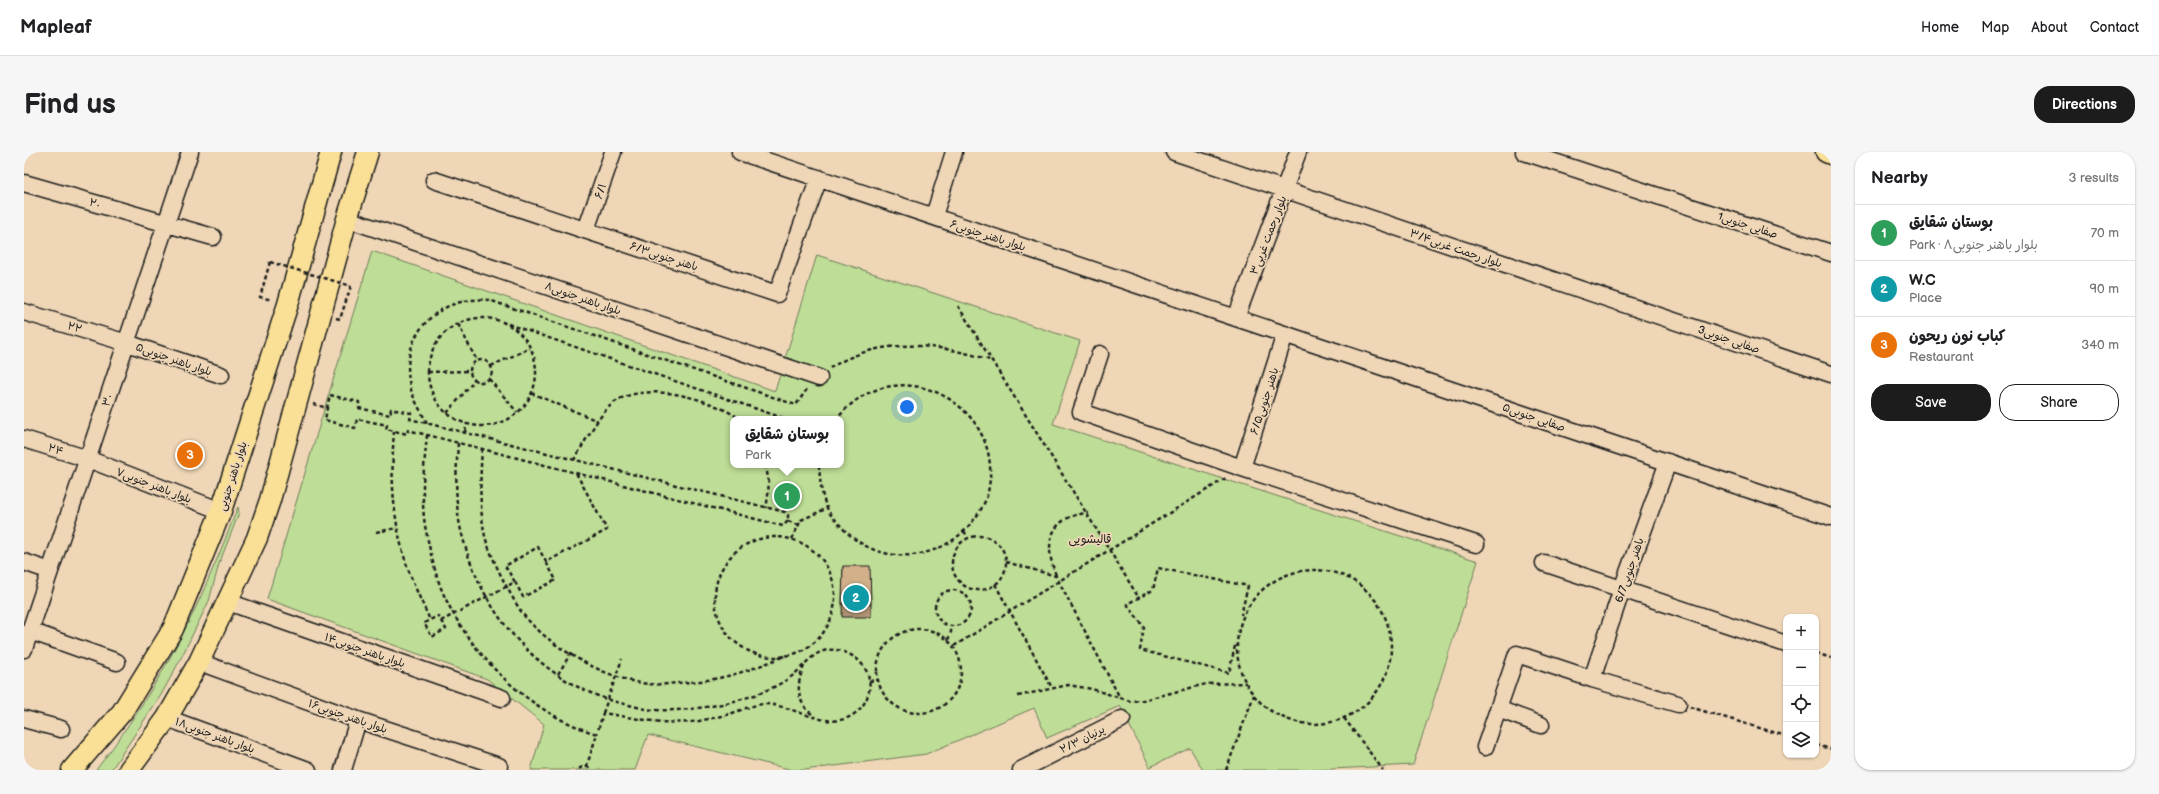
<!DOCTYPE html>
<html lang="en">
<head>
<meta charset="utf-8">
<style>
	body { margin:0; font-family:"Balsamiq Sans","Playpen Sans Arabic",sans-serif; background:#f6f6f6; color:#202124 }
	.controls { position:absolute; right:12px; bottom:12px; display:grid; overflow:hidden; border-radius:8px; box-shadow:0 1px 3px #0004 }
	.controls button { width:36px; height:36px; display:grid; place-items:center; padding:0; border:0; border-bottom:1px solid #e0e0e0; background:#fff; color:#202124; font:20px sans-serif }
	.you { position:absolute; left:883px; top:255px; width:14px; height:14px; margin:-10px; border:3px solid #fff; border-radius:50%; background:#1a73e8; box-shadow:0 0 0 6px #1a73e833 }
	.badge { display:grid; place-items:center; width:26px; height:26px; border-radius:50%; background:#1c1c1c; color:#fff; font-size:13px; font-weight:700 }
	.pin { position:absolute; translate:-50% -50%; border:2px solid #fff; box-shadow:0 1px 4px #0006 }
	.popup { position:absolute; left:706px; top:264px; width:114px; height:52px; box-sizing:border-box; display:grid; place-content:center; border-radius:8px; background:#fff; filter:drop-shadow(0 1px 3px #0005); font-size:13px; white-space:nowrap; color:#757577 }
	.popup b { font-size:15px; color:#202124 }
	.popup::after { content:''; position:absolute; left:50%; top:100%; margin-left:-8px; border:8px solid transparent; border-top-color:#fff }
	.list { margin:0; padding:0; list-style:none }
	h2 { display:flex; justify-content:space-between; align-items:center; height:52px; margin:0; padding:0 16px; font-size:17px }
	h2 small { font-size:13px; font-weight:400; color:#757577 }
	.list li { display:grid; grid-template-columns:26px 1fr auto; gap:12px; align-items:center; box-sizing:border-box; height:56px; padding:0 16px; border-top:1px solid #e0e0e0 }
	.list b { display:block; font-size:15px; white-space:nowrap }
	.list p { margin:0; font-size:13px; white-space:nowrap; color:#757577 }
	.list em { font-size:13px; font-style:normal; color:#757577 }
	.actions { display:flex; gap:8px; padding:12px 16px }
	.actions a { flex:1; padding:9px 0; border:1px solid #1c1c1c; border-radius:16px; text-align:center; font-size:14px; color:#1c1c1c }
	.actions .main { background:#1c1c1c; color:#fff }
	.icon { flex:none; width:22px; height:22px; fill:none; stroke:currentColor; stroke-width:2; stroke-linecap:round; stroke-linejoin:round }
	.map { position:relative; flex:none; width:1807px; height:618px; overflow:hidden; border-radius:16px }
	header { display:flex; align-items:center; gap:24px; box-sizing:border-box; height:56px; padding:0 20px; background:#fff; border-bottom:1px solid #e0e0e0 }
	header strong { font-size:19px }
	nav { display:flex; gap:22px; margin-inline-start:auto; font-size:14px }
	.intro { display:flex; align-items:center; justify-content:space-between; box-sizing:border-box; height:96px; padding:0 24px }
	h1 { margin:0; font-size:28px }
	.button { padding:10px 18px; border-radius:16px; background:#1c1c1c; color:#fff; font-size:14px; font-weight:700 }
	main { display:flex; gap:24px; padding:0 24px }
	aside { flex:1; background:#fff; border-radius:16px; box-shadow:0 1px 3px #0004 }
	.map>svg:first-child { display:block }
</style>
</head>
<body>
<header>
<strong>Mapleaf</strong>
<nav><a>Home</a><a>Map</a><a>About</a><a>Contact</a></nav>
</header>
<div class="intro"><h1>Find us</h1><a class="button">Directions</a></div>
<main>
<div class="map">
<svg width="1807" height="618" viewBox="0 0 1807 618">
	<rect width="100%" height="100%" fill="#eed6b6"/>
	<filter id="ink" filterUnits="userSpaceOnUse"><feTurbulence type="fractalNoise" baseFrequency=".025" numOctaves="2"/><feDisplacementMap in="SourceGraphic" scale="8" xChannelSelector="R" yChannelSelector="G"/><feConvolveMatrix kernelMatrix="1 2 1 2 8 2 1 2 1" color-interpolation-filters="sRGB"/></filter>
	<g filter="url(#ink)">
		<path fill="#bedd96" stroke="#6d7c59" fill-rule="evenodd" d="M 348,99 L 751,239 L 793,103 L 1056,189 L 1029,272 L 1454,409 L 1389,613 L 1287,618 L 1179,618 L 1166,596 L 1126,615 L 1096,554 L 1023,586 L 1010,556 L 902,602 L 780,618 L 769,618 L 624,583 L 611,618 L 507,618 L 520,572 L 463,527 L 243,447 ZM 709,267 L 817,267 L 817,313 L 709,313 Z
			M 214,355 L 215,361 L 195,412 L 185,449 L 155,510 L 137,543 L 87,618 L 72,618 C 118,558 158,491 187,421 C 197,399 205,377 214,355 Z"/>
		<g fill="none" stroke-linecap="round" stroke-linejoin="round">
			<g stroke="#1c1c1c" stroke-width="19">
				<path id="minor" d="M 716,0 L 1807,365
					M 1150,0 L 1807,222
					M 1500,0 L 1807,101
					M 410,28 L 753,142 L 795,26
					M 0,31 L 189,85
					M 910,64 L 930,0
					M 323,67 L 795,226
					M 562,78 L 589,0
					M 0,160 L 103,191 L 197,223
					M 1212,166 L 1274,0
					M 1076,202 L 1057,260 L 1218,316 L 1452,392
					M 0,287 L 64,307 L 197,359
					M 1218,316 L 1261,182
					M 0,410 L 26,419
					M 1520,411 L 1762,492
					M 204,450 L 478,546
					M 6,479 L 93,510
					M 0,497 L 166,0
					M 175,510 L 334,568 L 475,614
					M 1568,527 L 1598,437 L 1644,310
					M 1474,557 L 1517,573
					M 143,566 L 284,618
					M 0,567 L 37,577
					M 1461,595 L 1493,502 L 1568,527 L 1654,552
					M 319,618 L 334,568
					M 997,618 L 1098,567"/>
			</g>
			<g stroke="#1c1c1c" stroke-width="23">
				<path id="major" d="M 1802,0 L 1807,2
					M 48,618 L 98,560 L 149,477 L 197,359 L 264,152 L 307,0
					M 105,618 L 143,566 L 175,510 L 233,386 L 246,348 L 323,67 L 344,0"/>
			</g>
			<path stroke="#1c1c1c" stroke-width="2.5" stroke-dasharray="4 3" stroke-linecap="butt" d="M 246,110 L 236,145 L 248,148
				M 934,154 L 1115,446
				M 312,166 L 316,167 L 327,134
				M404 220a54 54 0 1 1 108 0a54 54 0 1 1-108 0Z
				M 434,172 L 453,209
				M 484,172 L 762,267
				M446 219a11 11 0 1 1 22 0a11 11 0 1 1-22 0Z
				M 467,214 L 506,196
				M 806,216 C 857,184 913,191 969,209
				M 404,220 L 446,219
				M 465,227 L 493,260
				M 507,241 L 574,269
				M 289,252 L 303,256 L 306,243 L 335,250 L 335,256 L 366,263 L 367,257 L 387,261 L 386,267 L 761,360 L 764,363 L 764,369 L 759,374 L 384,278 L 383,282 L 362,277 L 363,273 L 333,267 L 331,276 L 301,268 L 303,256
				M 423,261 L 451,228
				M 403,271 C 397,259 389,247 386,234 C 375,183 414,143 465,148 L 772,253 L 783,237
				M 370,279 C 367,320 368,360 379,400 C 385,424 396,446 406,468
				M 441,280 L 443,271
				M 403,283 C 400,315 396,348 402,379 C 406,399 411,422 419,441 C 447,504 506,562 573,582 L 563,613 L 552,618
				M 434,291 C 432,323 430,355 439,386 C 460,467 522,536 605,553 C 613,555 623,558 632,558 C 672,560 730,549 764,527 C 778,518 787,500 804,498 C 822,496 842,509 845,527 C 847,536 844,546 839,553 C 813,588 774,553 741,552 C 729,552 714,560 702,563 C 693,565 684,567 675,569 C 643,574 611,566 579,561 L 573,582
				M 458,297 C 456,327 455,355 461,384 C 465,402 491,455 504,468 C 531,498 584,528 625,532 C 634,533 644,532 652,531 C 697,529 722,520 763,503
				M 550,308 C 561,290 571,269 586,254 C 615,226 687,246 716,267
				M 741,313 C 746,328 745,341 742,356
				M 795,313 C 796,329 797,345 805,360 C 807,364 812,368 815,372 C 847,411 903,414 940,379 C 949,370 959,357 963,344 C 987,253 871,192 813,267
				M 764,369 L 774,373
				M 940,379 L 944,386
				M 352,380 L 373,376
				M928 411a27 27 0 1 1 54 0a27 27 0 1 1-54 0Z
				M691 445a60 60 0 1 1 120 0a60 60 0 1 1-120 0Z
				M 768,387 L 777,368 L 804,356
				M 982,410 L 1032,424 L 1096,546
				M1213 495a77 77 0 1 1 154 0a77 77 0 1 1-154 0Z
				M 1032,423 C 1019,392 1026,364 1064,361
				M 491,430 L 499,445 L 532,428 L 522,410
				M 971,432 L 1028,536
				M911 456a18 18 0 1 1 36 0a18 18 0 1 1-36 0Z
				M 417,469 L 422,477 L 408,485 L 400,471 L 414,464 L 417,469 L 491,430 L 481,414 L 514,395 L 522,410 L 583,378 L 552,321
				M853 519a42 42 0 1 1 84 0a42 42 0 1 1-84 0Z
				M 924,488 L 927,480 L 927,474
				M 930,494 L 1202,326
				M 1211,494 L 1205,521 L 1116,498 L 1120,475 L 1103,452 L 1129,438 L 1134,416 L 1224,434 L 1217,463
				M 1792,501 L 1807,506
				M 780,514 C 772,533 772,550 789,563
				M 534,522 L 547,501
				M 845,529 L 853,528
				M 994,544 L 1044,533 L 1068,537 L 1106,549 L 1119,548 L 1182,532 L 1222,531
				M 1666,555 L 1762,584
				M 579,561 L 598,507
				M 1320,566 L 1359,618
				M 1792,593 L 1807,597
				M 563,613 L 566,618
				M 1202,618 L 1230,543"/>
			<use href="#minor" stroke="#eed6b6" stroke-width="16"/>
			<use href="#major" stroke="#fadf96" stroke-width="20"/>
			<path stroke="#1c1c1c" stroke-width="2.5" stroke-dasharray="4 3" stroke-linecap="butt" d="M 246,110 L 327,134"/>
		</g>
		<path fill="#b49777" stroke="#1c1c1c" d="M 819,414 L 847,452 L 847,465 L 818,465 Z"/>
		<path fill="#d1b08a" stroke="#1c1c1c" d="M 819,414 L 846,414 L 847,452 L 818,452 Z"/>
	</g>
	<g text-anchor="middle" stroke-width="3.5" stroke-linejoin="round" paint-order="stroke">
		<g font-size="11" fill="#1c1c1c" stroke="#eed6b6">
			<text transform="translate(576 39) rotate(-71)" y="4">۶/۱</text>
			<text transform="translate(71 51) rotate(16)" y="4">۲۰</text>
			<text transform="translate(1724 73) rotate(18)" y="4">1صفایی جنوبی</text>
			<text transform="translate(964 83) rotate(18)" y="4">بلوار باهنر جنوبی۶</text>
			<text transform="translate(1244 83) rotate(-69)" y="4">بلوار رحمت غربی۳</text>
			<text transform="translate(1432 96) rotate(19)" y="4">بلوار رحمت غربی۳/۴</text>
			<text transform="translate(640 104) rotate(18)" y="4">۶/۳باهنر جنوبی</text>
			<text transform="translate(559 146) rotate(19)" y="4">۸بلوار باهنر جنوبی</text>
			<text transform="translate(51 175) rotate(17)" y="4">۲۲</text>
			<text transform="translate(1705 187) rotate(19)" y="4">3صفایی جنوبی</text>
			<text transform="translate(150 207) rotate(19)" y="4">۵بلوار باهنر جنوبی</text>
			<text transform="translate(83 248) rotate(-72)" y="4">۳۰</text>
			<text transform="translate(1240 249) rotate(-72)" y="4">باهنر جنوبی۶/۵</text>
			<text transform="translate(1510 265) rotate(19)" y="4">صفایی جنوبی۵</text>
			<text transform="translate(32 297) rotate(18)" y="4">۲۴</text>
			<text transform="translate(208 324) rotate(-72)" y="4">بلوار باهنر جنوبی</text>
			<text transform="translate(130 333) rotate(21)" y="4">بلوار باهنر جنوبی۷</text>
			<text transform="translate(1605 418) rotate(-71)" y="4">6/7باهنر جنوبی</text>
			<text transform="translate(341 498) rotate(19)" y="4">بلوار باهنر جنوبی۱۴</text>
			<text transform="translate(324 564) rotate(19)" y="4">بلوار باهنر جنوبی۱۶</text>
			<text transform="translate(191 583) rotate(20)" y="4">۱۸بلوار باهنر جنوبی</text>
			<text transform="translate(1058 587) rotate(-27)" y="4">پرنیان ۲/۳</text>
		</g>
		<g font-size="12" fill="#1c1c1c" stroke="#eed6b6">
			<text x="1066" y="391">قالیشویی</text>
		</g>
	</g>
</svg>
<div class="controls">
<button>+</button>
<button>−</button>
<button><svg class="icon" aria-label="locate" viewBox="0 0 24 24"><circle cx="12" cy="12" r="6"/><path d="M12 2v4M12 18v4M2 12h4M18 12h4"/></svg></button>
<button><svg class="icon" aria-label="layers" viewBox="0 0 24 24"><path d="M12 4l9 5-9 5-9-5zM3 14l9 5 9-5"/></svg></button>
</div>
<div class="you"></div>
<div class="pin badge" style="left:763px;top:344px;background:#2e9e5b">1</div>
<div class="popup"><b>بوستان شقایق</b>Park</div>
<div class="pin badge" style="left:832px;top:446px;background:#0f9aa8">2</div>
<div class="pin badge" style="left:166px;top:303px;background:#e8710a">3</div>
</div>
<aside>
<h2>Nearby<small>3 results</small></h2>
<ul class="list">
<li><span class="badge" style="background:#2e9e5b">1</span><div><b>بوستان شقایق</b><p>Park · ۸بلوار باهنر جنوبی</p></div><em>70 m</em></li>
<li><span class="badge" style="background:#0f9aa8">2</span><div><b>W.C</b><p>Place</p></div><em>90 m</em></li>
<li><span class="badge" style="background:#e8710a">3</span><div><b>کباب نون ریحون</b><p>Restaurant</p></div><em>340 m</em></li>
</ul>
<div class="actions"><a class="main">Save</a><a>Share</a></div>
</aside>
</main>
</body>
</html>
